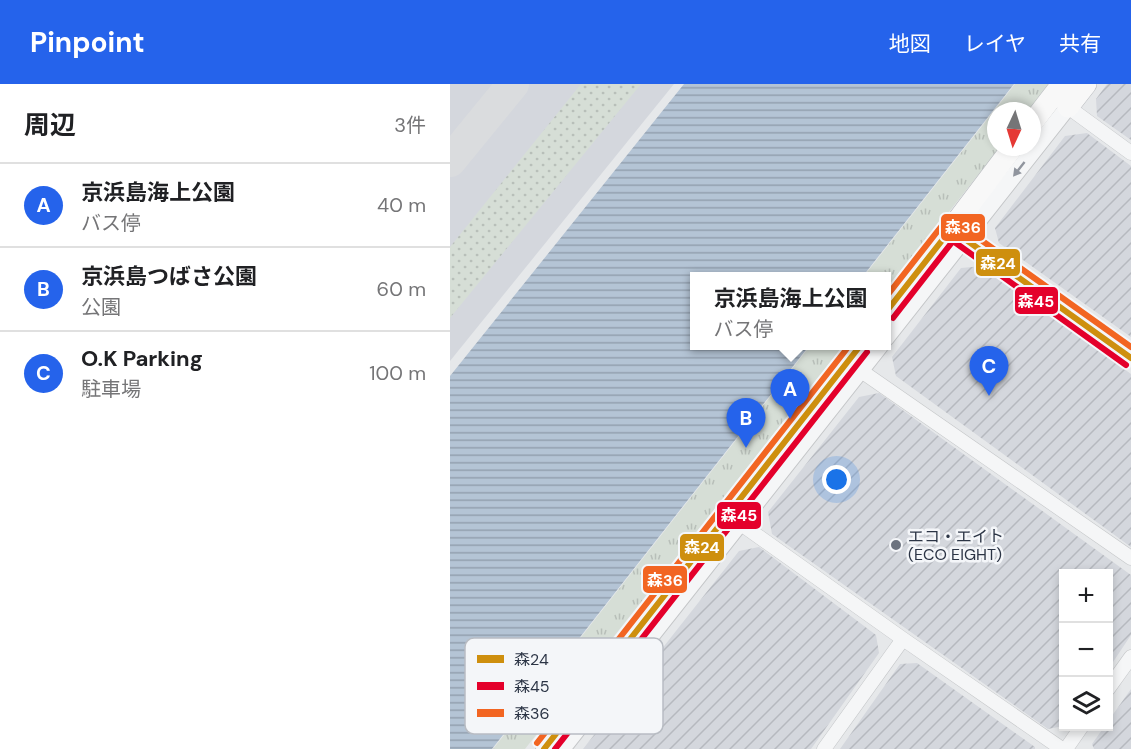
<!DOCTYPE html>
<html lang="ja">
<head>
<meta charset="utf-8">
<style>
	body { margin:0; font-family:"DM Sans","Noto Sans JP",sans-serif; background:#f6f6f6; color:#202124 }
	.controls { position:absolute; right:18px; bottom:18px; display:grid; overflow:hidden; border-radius:0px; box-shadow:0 3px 9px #0003 }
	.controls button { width:54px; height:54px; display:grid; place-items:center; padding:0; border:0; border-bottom:2px solid #e0e0e0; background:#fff; color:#202124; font:30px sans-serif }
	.compass { position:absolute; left:537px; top:18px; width:54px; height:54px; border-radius:50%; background:#fff; box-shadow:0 3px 9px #0003; rotate:184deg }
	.you { position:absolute; left:387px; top:396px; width:21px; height:21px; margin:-15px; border:4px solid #fff; border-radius:50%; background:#1a73e8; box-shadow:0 0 0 9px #1a73e833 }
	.badge { display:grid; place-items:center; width:39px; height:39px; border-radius:50%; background:#2563eb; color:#fff; font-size:20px; font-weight:700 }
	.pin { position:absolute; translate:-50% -50px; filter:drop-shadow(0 2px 3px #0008) }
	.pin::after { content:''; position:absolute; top:32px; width:21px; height:18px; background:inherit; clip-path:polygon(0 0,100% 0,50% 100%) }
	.popup { position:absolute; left:240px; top:188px; width:201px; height:78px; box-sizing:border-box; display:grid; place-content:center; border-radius:0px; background:#fff; filter:drop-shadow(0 2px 4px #0005); font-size:20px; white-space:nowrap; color:#757577 }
	.popup b { font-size:22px; color:#202124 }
	.popup::after { content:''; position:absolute; left:50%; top:100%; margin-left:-12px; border:12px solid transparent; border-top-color:#fff }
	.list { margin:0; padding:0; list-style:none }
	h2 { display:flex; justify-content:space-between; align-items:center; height:78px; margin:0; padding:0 24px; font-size:26px }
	h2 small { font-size:20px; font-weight:400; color:#757577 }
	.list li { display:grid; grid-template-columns:39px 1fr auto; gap:18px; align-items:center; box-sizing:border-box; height:84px; padding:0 24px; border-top:2px solid #e0e0e0 }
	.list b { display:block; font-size:22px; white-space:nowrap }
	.list p { margin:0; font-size:20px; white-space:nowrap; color:#757577 }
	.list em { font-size:20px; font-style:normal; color:#757577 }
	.icon { flex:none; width:33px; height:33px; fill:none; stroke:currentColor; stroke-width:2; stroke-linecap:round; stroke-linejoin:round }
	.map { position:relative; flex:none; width:681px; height:665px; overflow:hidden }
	header { display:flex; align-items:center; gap:36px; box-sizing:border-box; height:84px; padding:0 30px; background:#2563eb; color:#fff }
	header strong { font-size:28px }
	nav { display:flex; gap:33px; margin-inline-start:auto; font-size:21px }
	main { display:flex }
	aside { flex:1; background:#fff }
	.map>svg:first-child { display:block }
</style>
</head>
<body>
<header>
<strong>Pinpoint</strong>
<nav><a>地図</a><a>レイヤ</a><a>共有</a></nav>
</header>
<main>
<aside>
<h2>周辺<small>3件</small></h2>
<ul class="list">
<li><span class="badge">A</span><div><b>京浜島海上公園</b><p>バス停</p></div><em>40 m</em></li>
<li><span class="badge">B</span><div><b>京浜島つばさ公園</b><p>公園</p></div><em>60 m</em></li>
<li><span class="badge">C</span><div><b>O.K Parking</b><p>駐車場</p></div><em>100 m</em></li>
</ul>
</aside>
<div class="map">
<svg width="681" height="665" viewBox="0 0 681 665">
	<defs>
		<pattern id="industrial-furrows" width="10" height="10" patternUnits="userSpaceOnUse" patternTransform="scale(1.5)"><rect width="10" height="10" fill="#d4d7dd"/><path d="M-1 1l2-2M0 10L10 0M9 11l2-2" fill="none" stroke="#b6b9bf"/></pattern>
		<pattern id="grass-dots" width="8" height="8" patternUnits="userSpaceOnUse" patternTransform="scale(1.5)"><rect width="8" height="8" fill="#d6ded6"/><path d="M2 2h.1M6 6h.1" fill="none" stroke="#b8bfb9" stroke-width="1.8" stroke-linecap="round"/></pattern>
		<pattern id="park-tufts" width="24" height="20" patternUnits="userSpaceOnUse" patternTransform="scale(1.5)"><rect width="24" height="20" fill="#d6ded6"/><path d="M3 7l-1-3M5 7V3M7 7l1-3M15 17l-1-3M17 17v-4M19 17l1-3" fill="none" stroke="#b8bfb9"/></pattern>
		<pattern id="water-rules" width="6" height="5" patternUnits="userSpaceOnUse" patternTransform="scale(1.5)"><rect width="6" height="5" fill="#b4c4d5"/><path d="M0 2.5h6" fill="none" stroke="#93a0af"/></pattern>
	</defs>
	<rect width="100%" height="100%" fill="#e6e8ea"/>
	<path fill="#d4d7dd" d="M 0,0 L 224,0 L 0,277 Z"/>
	<path fill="url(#industrial-furrows)" d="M 657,0 L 681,0 L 681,56 L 647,32 L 646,15 Z
		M 637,49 L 681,82 L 681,253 L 549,159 L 545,144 L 615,52 Z
		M 533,182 L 681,290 L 681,463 L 446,292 L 442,273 L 511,184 Z
		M 429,309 L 681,491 L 681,551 L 659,584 L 658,490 L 614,490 L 613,642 L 598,645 L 322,450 L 318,428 L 409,313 Z
		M 309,463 L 426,551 L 429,569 L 361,665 L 133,665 L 289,467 Z
		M 467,579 L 585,663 L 585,665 L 390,665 L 450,580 Z
		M 681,605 L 681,665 L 644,665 L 642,660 L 654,643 L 658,642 L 659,636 Z"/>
	<path fill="url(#grass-dots)" d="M 131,0 L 191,0 L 0,234 L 0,163 Z"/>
	<path fill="url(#park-tufts)" d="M 565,0 L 600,0 L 579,27 L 546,27 L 546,63 L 550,63 L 436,208 L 436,192 L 414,192 Z
		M 360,262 L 393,262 L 75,665 L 43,665 Z"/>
	<path fill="url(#water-rules)" d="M 234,0 L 564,0 L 413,192 L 244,192 L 244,262 L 359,262 L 42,665 L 0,665 L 0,292 Z"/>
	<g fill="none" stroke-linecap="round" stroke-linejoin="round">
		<path stroke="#dadcde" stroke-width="32" d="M 0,77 L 63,0"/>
		<g stroke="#c4c6c8" stroke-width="15">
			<path id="minor" d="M 618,23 L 681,69
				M 507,150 L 681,274
				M 404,282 L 681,474
				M 291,440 L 453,555 L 612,665
				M 658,605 L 681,573
				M 374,665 L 453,555
				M 616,665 L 632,642"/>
		</g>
		<g stroke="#c4c6c8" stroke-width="18">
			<path id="tertiary" d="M 436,228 L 501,145
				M 436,254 L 618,23
				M 94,665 L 410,262
				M 112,665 L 430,262"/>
		</g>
		<g stroke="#b8bbbf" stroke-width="22">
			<path id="trunk" d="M 618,23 L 636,0
				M 582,39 L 612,0
				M 501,145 L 563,63"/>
		</g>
		<use href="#minor" stroke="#f5f6f7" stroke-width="14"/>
		<use href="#tertiary" stroke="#f5f6f7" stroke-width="16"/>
		<use href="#trunk" stroke="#f8f8f8" stroke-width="21"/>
		<g stroke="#f4f6f9" stroke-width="10">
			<path id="bus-1" d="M 436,228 L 501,145 L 681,274
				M 94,665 L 410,262"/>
		</g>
		<g stroke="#f4f6f9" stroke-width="10">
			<path id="bus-2" d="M 443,234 L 503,157 L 676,281
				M 105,665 L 417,268"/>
		</g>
		<g stroke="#f4f6f9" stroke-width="10">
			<path id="bus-3" d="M 436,213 L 494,139 L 503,136 L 681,263
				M 87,659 L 399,262"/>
		</g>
		<use href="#bus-1" stroke="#ce8f0e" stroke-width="6"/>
		<use href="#bus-2" stroke="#e4002b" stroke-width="6"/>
		<use href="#bus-3" stroke="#f26522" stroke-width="6"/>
	</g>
	<defs><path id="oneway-solid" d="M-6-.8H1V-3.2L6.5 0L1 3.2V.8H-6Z" transform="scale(1.5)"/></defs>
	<use fill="#90959e" href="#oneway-solid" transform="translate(569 85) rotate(128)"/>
	<circle fill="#6c737f" stroke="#f4f6f9" stroke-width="2" cx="446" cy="461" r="6"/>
	<g text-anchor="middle" stroke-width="5" stroke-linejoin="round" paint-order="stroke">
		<g font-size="16" fill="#2b3445" stroke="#f4f6f9" text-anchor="start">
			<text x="458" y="458">エコ・エイト<tspan x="458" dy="18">(ECO EIGHT)</tspan></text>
		</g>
	</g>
	<rect x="15" y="554" width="198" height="96" rx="9" fill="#f4f6f9" stroke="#b8bcc3" stroke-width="1.5"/>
	<rect x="27" y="571" width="27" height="8" fill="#ce8f0e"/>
	<rect x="27" y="598" width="27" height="8" fill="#e4002b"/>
	<rect x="27" y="625" width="27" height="8" fill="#f26522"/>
	<g font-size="16" fill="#2b3445">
		<text x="64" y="581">森24</text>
		<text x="64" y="608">森45</text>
		<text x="64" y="635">森36</text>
	</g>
	<g stroke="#f4f6f9" stroke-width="2">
		<rect x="490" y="129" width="46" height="29" rx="6" fill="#f26522"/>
		<rect x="525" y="164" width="46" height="29" rx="6" fill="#ce8f0e"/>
		<rect x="564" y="202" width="45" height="29" rx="6" fill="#e4002b"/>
		<rect x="266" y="417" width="46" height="29" rx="6" fill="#e4002b"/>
		<rect x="229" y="449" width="46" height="29" rx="6" fill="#ce8f0e"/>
		<rect x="192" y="481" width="46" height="29" rx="6" fill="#f26522"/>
	</g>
	<g font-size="16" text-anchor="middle" font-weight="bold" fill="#fff">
		<text x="513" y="149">森36</text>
		<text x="548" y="185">森24</text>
		<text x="586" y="223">森45</text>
		<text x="289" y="437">森45</text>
		<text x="252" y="469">森24</text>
		<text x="215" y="502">森36</text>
	</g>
</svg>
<div class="controls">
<button>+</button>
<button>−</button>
<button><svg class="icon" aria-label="layers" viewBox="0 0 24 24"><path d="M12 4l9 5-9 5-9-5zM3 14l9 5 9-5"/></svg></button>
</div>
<svg class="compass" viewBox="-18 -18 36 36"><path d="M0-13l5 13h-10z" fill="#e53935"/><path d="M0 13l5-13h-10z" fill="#757577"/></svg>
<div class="you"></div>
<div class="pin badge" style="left:340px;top:335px">A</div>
<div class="popup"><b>京浜島海上公園</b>バス停</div>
<div class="pin badge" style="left:296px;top:364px">B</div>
<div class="pin badge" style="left:539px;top:312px">C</div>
</div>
</main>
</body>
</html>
